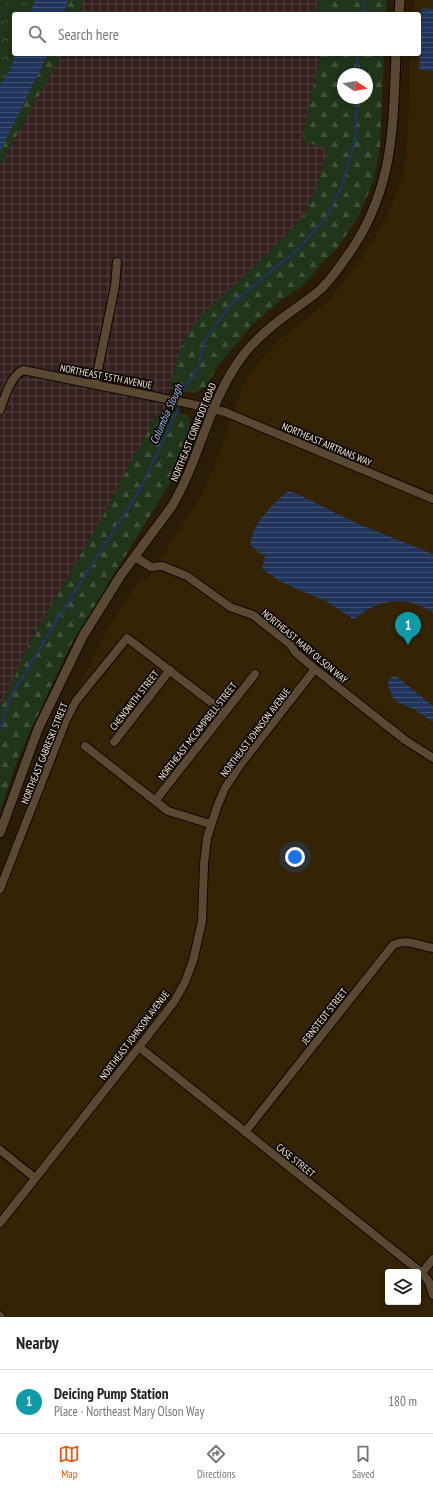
<!DOCTYPE html>
<html lang="en">
<head>
<meta charset="utf-8">
<style>
	body { margin:0; font-family:"PT Sans Narrow",sans-serif; background:#f2f2f2; color:#202124 }
	.controls { position:absolute; right:12px; bottom:12px; display:grid; overflow:hidden; border-radius:4px; box-shadow:0 2px 6px #0003 }
	.controls button { width:36px; height:36px; display:grid; place-items:center; padding:0; border:0; border-bottom:1px solid #e0e0e0; background:#fff; color:#202124; font:20px sans-serif }
	.compass { position:absolute; left:337px; top:68px; width:36px; height:36px; border-radius:50%; background:#fff; box-shadow:0 2px 6px #0003; rotate:102deg }
	.you { position:absolute; left:295px; top:857px; width:14px; height:14px; margin:-10px; border:3px solid #fff; border-radius:50%; background:#1a73e8; box-shadow:0 0 0 6px #1a73e833 }
	.badge { display:grid; place-items:center; width:26px; height:26px; border-radius:50%; background:#ea580c; color:#fff; font-size:13px; font-weight:700 }
	.pin { position:absolute; translate:-50% -33px; filter:drop-shadow(0 1px 2px #0008) }
	.pin::after { content:''; position:absolute; top:21px; width:14px; height:12px; background:inherit; clip-path:polygon(0 0,100% 0,50% 100%) }
	.list { margin:0; padding:0; list-style:none }
	h2 { display:flex; justify-content:space-between; align-items:center; height:52px; margin:0; padding:0 16px; font-size:17px }
	h2 small { font-size:13px; font-weight:400; color:#757577 }
	.list li { display:grid; grid-template-columns:26px 1fr auto; gap:12px; align-items:center; box-sizing:border-box; height:64px; padding:0 16px; border-top:1px solid #e0e0e0 }
	.list b { display:block; font-size:15px; white-space:nowrap }
	.list p { margin:0; font-size:13px; white-space:nowrap; color:#757577 }
	.list em { font-size:13px; font-style:normal; color:#757577 }
	.icon { flex:none; width:22px; height:22px; fill:none; stroke:currentColor; stroke-width:2; stroke-linecap:round; stroke-linejoin:round }
	.map { position:relative; flex:none; width:433px; height:1317px; overflow:hidden }
	.search { position:absolute; background:#fff; box-shadow:0 2px 6px #0003; left:12px; right:12px; top:12px; height:44px; display:flex; align-items:center; gap:10px; box-sizing:border-box; padding:0 14px; border-radius:4px; color:#757577; font-size:15px }
	.sheet { height:116px; background:#fff }
	nav { display:flex; justify-content:space-around; align-items:center; box-sizing:border-box; height:56px; border-top:1px solid #e0e0e0; background:#fff; font-size:11px; color:#757577 }
	nav a { display:grid; justify-items:center; gap:2px }
	nav .on { color:#ea580c }
	.map>svg:first-child { display:block }
</style>
</head>
<body>
<div class="map">
<svg width="433" height="1317" viewBox="0 0 433 1317">
	<defs>
		<pattern id="industrial-grid" width="8" height="8" patternUnits="userSpaceOnUse"><rect width="8" height="8" fill="#34211f"/><path d="M0 4h8M4 0v8" fill="none" stroke="#52413f"/></pattern>
		<pattern id="forest-firs" width="22" height="20" patternUnits="userSpaceOnUse"><rect width="22" height="20" fill="#20351a"/><path d="M5 1l3.5 6h-7zM16 11l3.5 6h-7z" fill="#41523b"/></pattern>
		<pattern id="park-crowns" width="20" height="18" patternUnits="userSpaceOnUse"><rect width="20" height="18" fill="#20351a"/><path d="M2 6a3 3 0 1 1 6 0M12 15a3 3 0 1 1 6 0" fill="none" stroke="#41523b"/></pattern>
		<pattern id="water-rules" width="6" height="5" patternUnits="userSpaceOnUse"><rect width="6" height="5" fill="#21355c"/><path d="M0 2.5h6" fill="none" stroke="#425273"/></pattern>
	</defs>
	<rect width="100%" height="100%" fill="#2a1c05"/>
	<path fill="url(#industrial-grid)" d="M 83,0 L 318,0 L 316,14 L 80,14 Z
		M 62,54 L 321,54 L 302,141 L 327,149 L 319,183 L 305,213 L 300,220 L 261,260 L 218,301 L 172,377 L 166,410 L 156,416 L 99,523 L 31,640 L 0,708 L 0,165 Z"/>
	<path fill="#342304" fill-rule="evenodd" d="M 414,0 L 433,0 L 433,1317 L 0,1317 L 0,877 L 61,722 L 108,628 L 140,579 L 147,580 L 201,496 L 212,472 L 241,390 L 249,374 L 265,355 L 283,336 L 309,317 L 331,298 L 363,257 L 387,216 L 402,177 L 406,156 L 410,92 L 410,54 L 419,54 L 419,14 L 413,14 ZM 388,1272 L 418,1272 L 418,1302 L 388,1302 Z"/>
	<path fill="url(#forest-firs)" fill-rule="evenodd" d="M 68,0 L 83,0 L 80,14 L 64,14 Z
		M 318,0 L 387,0 L 386,14 L 316,14 Z
		M 48,54 L 62,54 L 0,165 L 0,152 Z
		M 320,54 L 384,54 L 380,147 L 374,180 L 359,215 L 339,246 L 301,287 L 277,303 L 252,325 L 217,367 L 206,387 L 195,393 L 170,389 C 174,368 180,344 193,326 C 211,303 236,284 257,264 C 272,250 285,235 300,220 C 315,198 322,175 327,149 L 302,141 ZM 343,74 L 367,74 L 367,98 L 343,98 Z
		M 166,410 L 187,415 L 190,420 L 190,431 L 178,470 L 70,646 L 18,758 L 0,811 L 0,708 L 31,640 L 99,523 L 156,416 Z"/>
	<path fill="url(#park-crowns)" d="M 0,0 L 35,0 L 30,14 L 14,14 L 14,54 L 15,54 L 10,69 L 0,84 Z"/>
	<path fill="#20351a" d="M 0,0 L 8,0 L 0,25 Z"/>
	<path fill="url(#water-rules)" d="M 35,0 L 68,0 L 64,14 L 30,14 Z
		M 422,8 L 433,9 L 433,71 L 419,70 Z
		M 15,54 L 48,54 L 0,152 L 0,84 L 10,69 Z
		M 288,491 L 295,493 L 356,523 L 433,554 L 433,613 C 416,600 395,598 375,606 C 367,609 361,615 353,619 L 326,601 L 299,590 L 280,581 L 262,569 L 265,557 L 250,545 C 253,522 271,506 288,491 Z
		M 396,676 L 433,706 L 433,722 L 414,709 L 399,703 L 393,698 L 389,688 L 388,682 L 392,677 Z"/>
	<g fill="none" stroke-linecap="round" stroke-linejoin="round">
		<path stroke="#21355c" stroke-width="2.5" d="M 363,14 L 365,0
			M 357,74 L 358,54
			M 0,729 L 9,700 L 71,597 L 138,493 L 177,412 L 182,393 L 198,367 L 206,338 L 231,304 L 299,248 L 326,218 L 344,181 L 355,138 L 357,98"/>
		<g stroke="#120600" stroke-width="10">
			<path id="minor" d="M 95,384 L 115,286 L 117,262
				M 0,410 C 5,397 10,377 23,370 L 191,404 L 225,412 L 433,499
				M 135,557 L 151,567 L 162,566 L 187,576 L 230,607 L 253,615 L 291,645 L 295,652 L 315,669 L 405,740 L 433,758
				M 114,742 L 170,670
				M 85,746 L 168,811 L 210,824
				M 155,801 L 255,674
				M 0,889 L 66,720 L 76,701 L 127,638 L 224,712
				M 139,1047 L 422,1273 L 429,1282 L 433,1295
				M 245,1132 L 393,945 C 407,938 419,946 433,948
				M 0,1150 L 35,1178
				M 0,1223 L 139,1047 L 174,1002 L 185,982 L 193,961 L 202,921 L 204,864 L 207,838 L 217,807 L 225,788 L 240,765 L 315,669
				M 422,1273 L 433,1259
				M 0,1316 L 1,1317"/>
		</g>
		<g stroke="#120600" stroke-width="11">
			<path id="tertiary" d="M 399,14 L 400,0
				M 0,833 L 38,729 L 83,636 L 121,575 L 172,506 C 200,459 208,403 241,358 C 254,340 271,326 289,313 C 300,305 311,298 321,289 C 334,276 344,261 354,246 C 394,184 393,125 396,54"/>
		</g>
		<use href="#minor" stroke="#594932" stroke-width="8"/>
		<use href="#tertiary" stroke="#594932" stroke-width="9"/>
	</g>
	<g text-anchor="middle" stroke-width="3.5" stroke-linejoin="round" paint-order="stroke">
		<g font-size="10" fill="#f1e8da" stroke="#0e0802">
			<text transform="translate(106 376) rotate(11)" y="4">NORTHEAST 55TH AVENUE</text>
			<text transform="translate(193 432) rotate(-68)" y="4">NORTHEAST CORNFOOT ROAD</text>
			<text transform="translate(327 444) rotate(23)" y="4">NORTHEAST AIRTRANS WAY</text>
			<text transform="translate(305 646) rotate(40)" y="4">NORTHEAST MARY OLSON WAY</text>
			<text transform="translate(134 700) rotate(-52)" y="4">CHENOWITH STREET</text>
			<text transform="translate(197 731) rotate(-52)" y="4">NORTHEAST MCCAMPBELL STREET</text>
			<text transform="translate(255 732) rotate(-53)" y="4">NORTHEAST JOHNSON AVENUE</text>
			<text transform="translate(44 753) rotate(-68)" y="4">NORTHEAST GABRESKI STREET</text>
			<text transform="translate(324 1016) rotate(-52)" y="4">JERNSTEDT STREET</text>
			<text transform="translate(134 1035) rotate(-53)" y="4">NORTHEAST JOHNSON AVENUE</text>
			<text transform="translate(296 1160) rotate(39)" y="4">CASE STREET</text>
		</g>
		<g font-size="11" font-style="italic" fill="#a3c0f5" stroke="#0e0802">
			<text transform="translate(166 414) rotate(-66)" y="4">Columbia Slough</text>
		</g>
	</g>
</svg>
<div class="controls">
<button><svg class="icon" aria-label="layers" viewBox="0 0 24 24"><path d="M12 4l9 5-9 5-9-5zM3 14l9 5 9-5"/></svg></button>
</div>
<svg class="compass" viewBox="-18 -18 36 36"><path d="M0-13l5 13h-10z" fill="#e53935"/><path d="M0 13l5-13h-10z" fill="#757577"/></svg>
<div class="you"></div>
<div class="pin badge" style="left:408px;top:645px;background:#0f9aa8">1</div>
<div class="search"><svg class="icon" aria-label="search" viewBox="0 0 24 24"><circle cx="10" cy="10" r="6"/><path d="M15 15l6 6"/></svg>Search here</div>
</div>
<section class="sheet">
<h2>Nearby<small></small></h2>
<ul class="list">
<li><span class="badge" style="background:#0f9aa8">1</span><div><b>Deicing Pump Station</b><p>Place · Northeast Mary Olson Way</p></div><em>180 m</em></li>
</ul>
</section>
<nav>
<a class="on"><svg class="icon" aria-label="map" viewBox="0 0 24 24"><path d="M3 6l6-2 6 2 6-2v14l-6 2-6-2-6 2zM9 4v14M15 6v14"/></svg>Map</a>
<a><svg class="icon" aria-label="directions" viewBox="0 0 24 24"><path d="M12 3l9 9-9 9-9-9zM9 14v-3h6M13 9l2 2-2 2"/></svg>Directions</a>
<a><svg class="icon" aria-label="saved" viewBox="0 0 24 24"><path d="M7 4h10v16l-5-4-5 4z"/></svg>Saved</a>
</nav>
</body>
</html>
